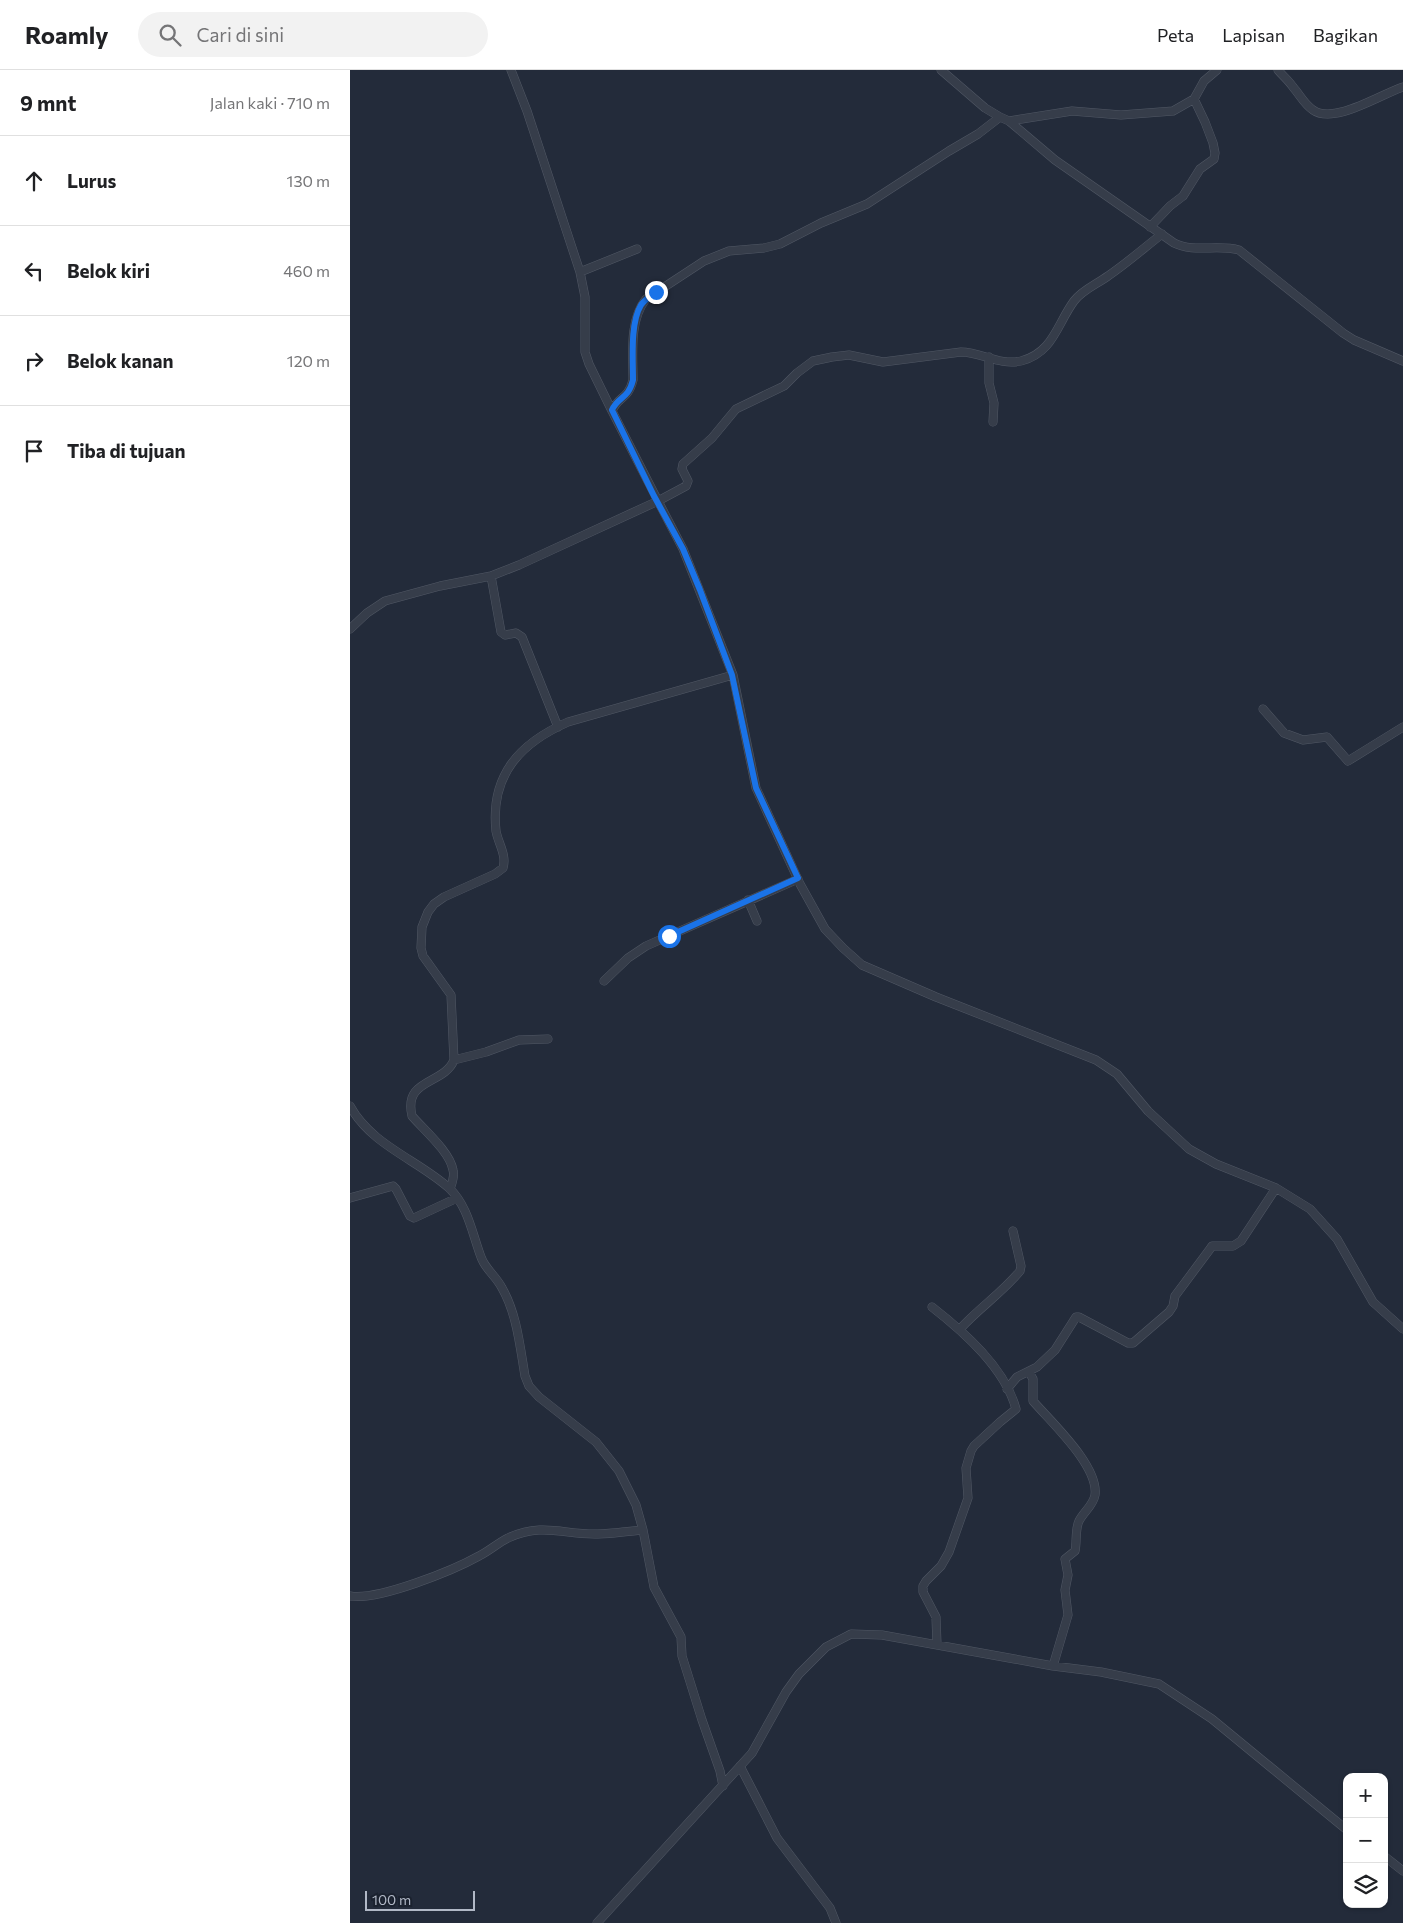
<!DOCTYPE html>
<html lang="id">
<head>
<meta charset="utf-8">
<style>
	body { margin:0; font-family:Commissioner,sans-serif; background:#f2f2f2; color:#202124 }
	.controls { position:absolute; right:15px; bottom:15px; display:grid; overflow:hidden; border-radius:10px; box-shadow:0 1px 4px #0004 }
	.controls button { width:45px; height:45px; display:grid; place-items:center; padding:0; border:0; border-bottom:1px solid #e0e0e0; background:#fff; color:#202124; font:25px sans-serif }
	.scale { position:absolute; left:15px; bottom:12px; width:110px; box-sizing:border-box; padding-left:5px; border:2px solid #b1b8c6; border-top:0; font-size:14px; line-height:18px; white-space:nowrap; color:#b1b8c6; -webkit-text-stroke:4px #1b222f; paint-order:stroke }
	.stop { position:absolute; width:15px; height:15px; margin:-11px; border:4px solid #1a73e8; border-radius:50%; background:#fff }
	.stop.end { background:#1a73e8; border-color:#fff; box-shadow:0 1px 5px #0008 }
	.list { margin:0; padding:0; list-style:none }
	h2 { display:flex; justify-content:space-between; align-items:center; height:65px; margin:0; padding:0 20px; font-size:21px }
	h2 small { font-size:16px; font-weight:400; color:#757577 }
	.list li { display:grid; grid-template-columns:32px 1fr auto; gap:15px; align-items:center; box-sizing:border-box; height:90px; padding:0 20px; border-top:1px solid #e0e0e0 }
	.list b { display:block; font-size:19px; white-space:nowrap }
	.list em { font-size:16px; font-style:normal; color:#757577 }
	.icon { flex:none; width:28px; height:28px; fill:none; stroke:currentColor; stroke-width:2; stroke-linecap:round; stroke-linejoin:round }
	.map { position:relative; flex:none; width:1053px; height:1853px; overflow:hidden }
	header { display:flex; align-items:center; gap:30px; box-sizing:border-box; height:70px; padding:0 25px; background:#fff; border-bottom:1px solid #e0e0e0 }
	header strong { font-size:24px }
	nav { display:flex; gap:28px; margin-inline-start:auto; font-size:18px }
	.search { width:350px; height:45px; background:#f2f2f2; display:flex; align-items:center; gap:12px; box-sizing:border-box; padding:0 18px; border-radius:28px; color:#757577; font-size:19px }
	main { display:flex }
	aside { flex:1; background:#fff }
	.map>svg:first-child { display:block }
</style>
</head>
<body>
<header>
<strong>Roamly</strong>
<div class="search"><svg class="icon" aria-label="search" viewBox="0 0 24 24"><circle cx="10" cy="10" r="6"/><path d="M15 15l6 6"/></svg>Cari di sini</div>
<nav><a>Peta</a><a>Lapisan</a><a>Bagikan</a></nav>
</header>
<main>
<aside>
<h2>9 mnt<small>Jalan kaki · 710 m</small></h2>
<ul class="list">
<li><svg class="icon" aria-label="ahead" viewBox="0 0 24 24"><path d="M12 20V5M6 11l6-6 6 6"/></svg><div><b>Lurus</b></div><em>130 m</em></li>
<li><svg class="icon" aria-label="left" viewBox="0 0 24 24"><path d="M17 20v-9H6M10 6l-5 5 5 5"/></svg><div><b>Belok kiri</b></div><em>460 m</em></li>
<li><svg class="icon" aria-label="right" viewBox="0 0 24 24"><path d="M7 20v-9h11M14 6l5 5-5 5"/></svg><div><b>Belok kanan</b></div><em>120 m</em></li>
<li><svg class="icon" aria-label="arrive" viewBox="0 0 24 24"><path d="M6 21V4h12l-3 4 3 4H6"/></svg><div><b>Tiba di tujuan</b></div></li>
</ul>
</aside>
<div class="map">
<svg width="1053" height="1853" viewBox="0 0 1053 1853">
	<rect width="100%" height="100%" fill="#232b3a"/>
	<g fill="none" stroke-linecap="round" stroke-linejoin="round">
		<g stroke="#515865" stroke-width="9">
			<path id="minor" d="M 161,0 L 177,41 L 230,202 L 235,227 L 235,282 L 239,294 L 262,341
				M 591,0 L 635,38 L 650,47
				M 928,0 C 933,6 939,11 943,17 C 950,25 954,34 963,40 C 984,55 1031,24 1053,17
				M 659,51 L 722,41 L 771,45 L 823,41 L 844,29 L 854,11 L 867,0
				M 800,157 L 820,136 L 833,126 L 850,99 L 864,89 L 865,83 L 863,73 L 855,52 L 844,29
				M 812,164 C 794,178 777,193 758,206 C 747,214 732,220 724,231 C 707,254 703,283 671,291 C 650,296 631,282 611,282 L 533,292 L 499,285 L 482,287 L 463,291 L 447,303 L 434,316 L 386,339 L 362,368 L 333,394 L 332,399 L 338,411 L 336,416 L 308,431 L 333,479 L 383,605 L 406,718 L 450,814 L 475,859 L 493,878 L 512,895 L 586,927 L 746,990 L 767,1004 L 798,1041 L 839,1079 L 866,1094 L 926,1118 L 960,1139 L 987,1169 L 1023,1232 L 1053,1259
				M 230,202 L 287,179
				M 639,287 L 639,313 L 644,333 L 643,352
				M 141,506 L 151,562 L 155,565 L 166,563 L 172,567 L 208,657
				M 0,559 L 17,543 L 35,531 L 90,516 L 141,506 L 169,495 L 308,431 L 262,341 C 268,326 278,330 283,310 C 283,284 279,250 296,229 L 354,191 L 379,181 L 414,178 L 430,174 L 471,153 L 517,134 L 599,81 L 628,64 L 650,47 L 659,51 L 705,90 L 824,173 C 844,183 868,174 889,180 L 993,263 L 1004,270 L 1053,291
				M 913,639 L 934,663 L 953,670 L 977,667 L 998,691 L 1053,657
				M 398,830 L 407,851
				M 254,911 L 278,888 L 296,876 L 448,809
				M 104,990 L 136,982 L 169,970 L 198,969
				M 0,1036 C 21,1075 68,1090 99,1118 C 118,1136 122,1163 131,1187 C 135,1199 146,1206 152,1218 C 167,1244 170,1277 175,1306 L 179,1316 L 189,1327 L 246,1372 L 269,1401 L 286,1435 L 293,1460 L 304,1517 L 331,1567 L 332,1586 L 352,1650 L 370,1701 L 373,1716
				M 100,1119 C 102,1113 105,1106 103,1100 C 100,1082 74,1060 62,1046 C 53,1008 94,1015 104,990 L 101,925 L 73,886 L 71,878 L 72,857 L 78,842 L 84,834 L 94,827 L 145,804 L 153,798 C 157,785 148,773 146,761 C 140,705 170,673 218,652 L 383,605
				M 0,1128 L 43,1116 L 46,1119 L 60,1146 L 64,1148 L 107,1128
				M 582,1237 C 614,1262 655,1298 666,1339 L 650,1352 L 624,1376 L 621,1381 L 616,1398 L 618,1428 L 599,1482 L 591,1496 L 576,1511 L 573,1516 L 573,1522 L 586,1547 L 587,1575
				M 610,1259 C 629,1238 652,1223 670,1201 L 671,1196 L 663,1161
				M 679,1302 L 683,1309 L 683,1331 C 701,1352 749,1396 745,1425 C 743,1436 734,1441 729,1451 C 725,1459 727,1472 725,1481 L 715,1489 L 718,1505 L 715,1520 L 718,1545 L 703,1596
				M 657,1319 L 667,1307 L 687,1297 L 705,1280 L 726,1247 L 729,1247 L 778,1273 L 783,1273 L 819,1242 L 823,1236 L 825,1226 L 860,1179 L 862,1176 L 883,1176 L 891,1171 L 926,1118
				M 0,1526 C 28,1531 104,1500 129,1486 C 139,1481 148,1473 158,1468 C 194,1452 213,1465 248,1464 C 263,1464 278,1461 293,1460
				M 390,1696 L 427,1768 L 480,1838 L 486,1853
				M 1034,1786 L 1053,1801
				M 247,1853 L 402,1683 L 436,1622 L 449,1604 L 476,1577 L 501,1564 L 532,1565 L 703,1596 L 751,1602 L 809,1614 L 862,1649 L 997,1760"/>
		</g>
		<use href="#minor" stroke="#363d4a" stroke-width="8"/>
	</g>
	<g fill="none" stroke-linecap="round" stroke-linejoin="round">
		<path stroke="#1a73e8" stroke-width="6" d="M 306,222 C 301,226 295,229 291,235 C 280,253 283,289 283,310 C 278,330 268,326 262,340 L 304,426 L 333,479 L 350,520 L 382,605 L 406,718 L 448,808 L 319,866"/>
	</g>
</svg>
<div class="controls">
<button>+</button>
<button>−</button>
<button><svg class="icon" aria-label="layers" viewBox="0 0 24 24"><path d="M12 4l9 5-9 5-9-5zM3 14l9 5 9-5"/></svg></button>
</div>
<div class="scale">100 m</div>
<div class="stop" style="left:319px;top:866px"></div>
<div class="stop end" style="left:306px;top:222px"></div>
</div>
</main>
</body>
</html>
